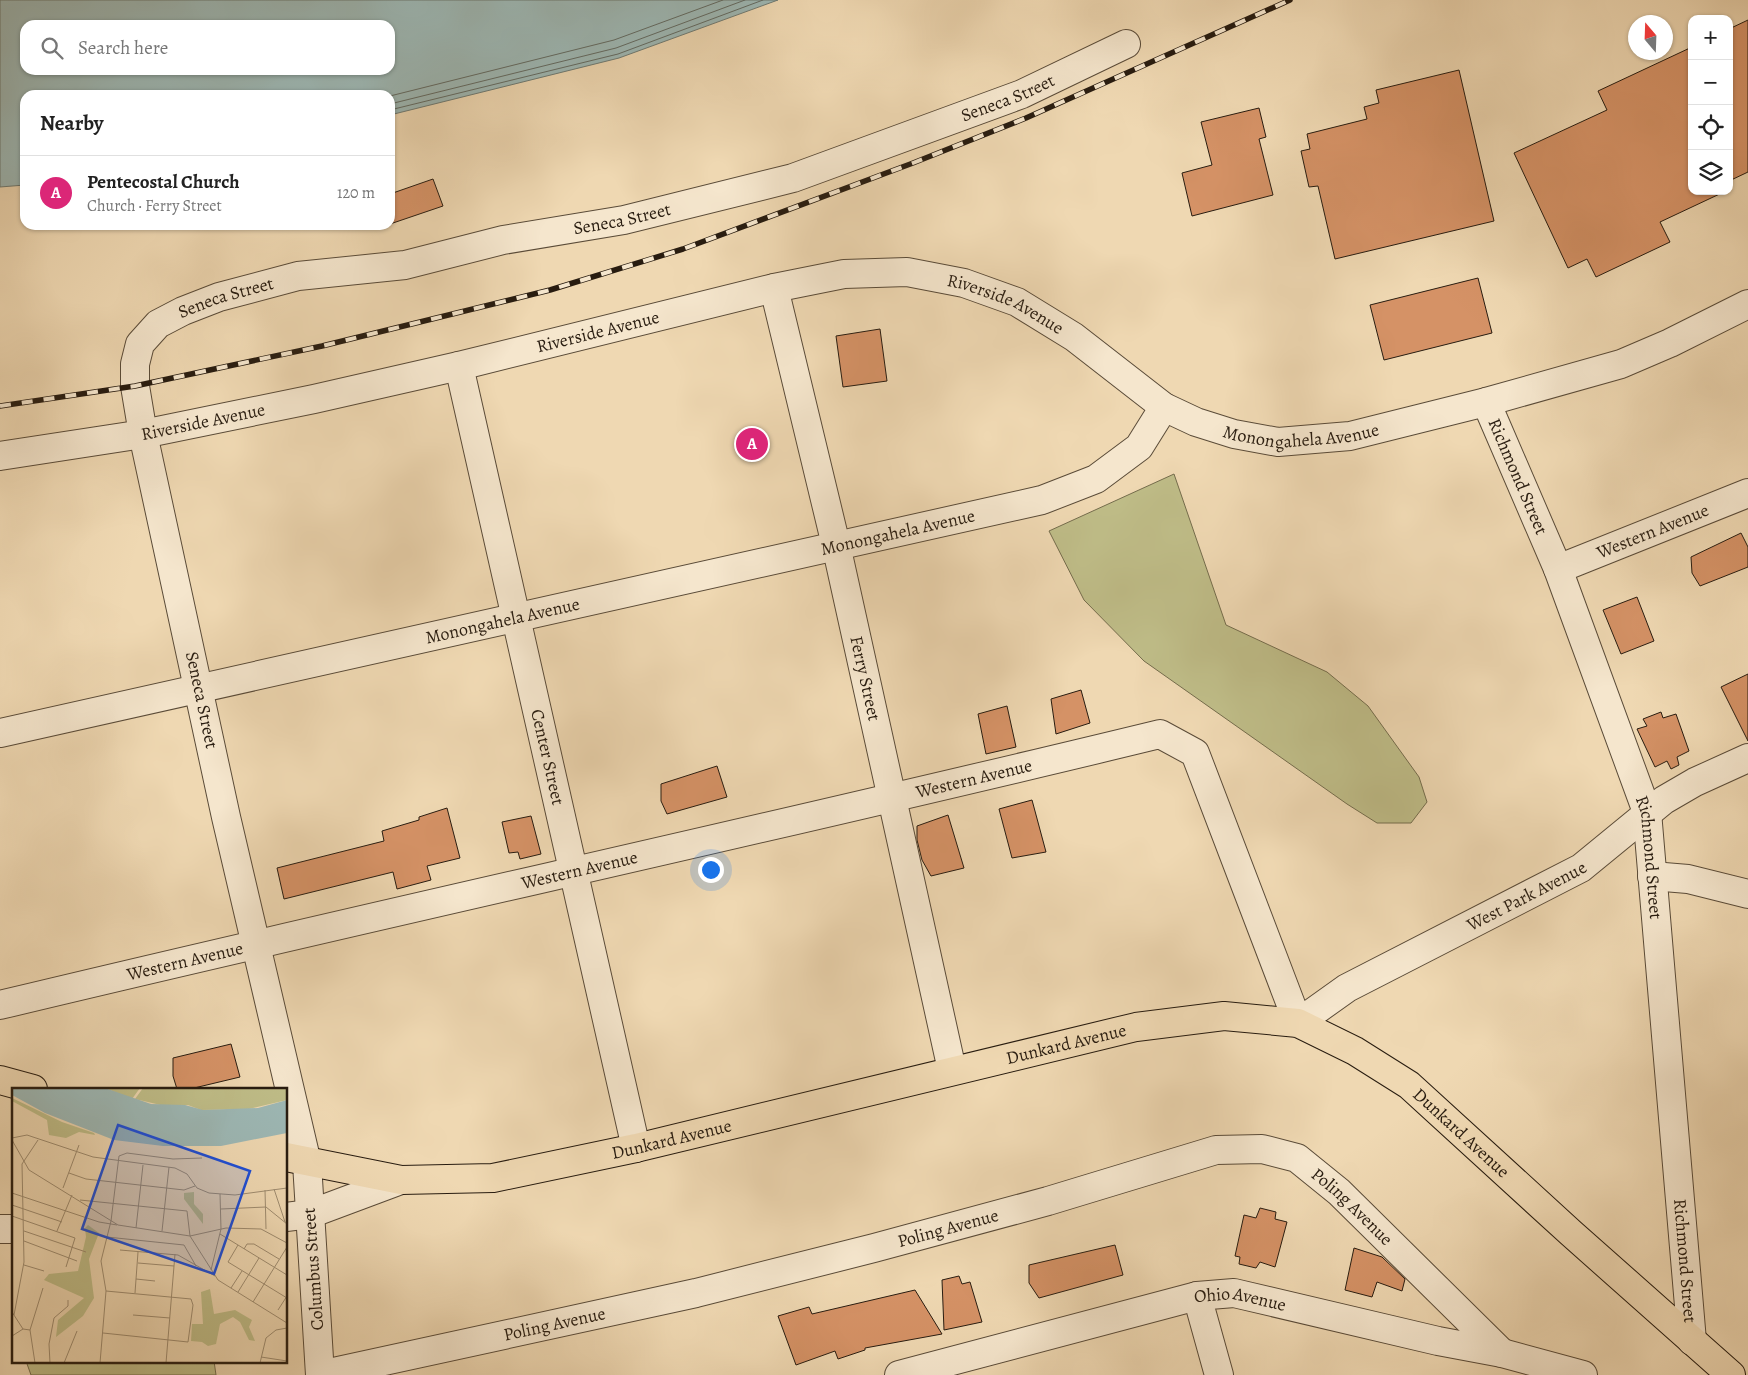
<!DOCTYPE html>
<html lang="en">
<head>
<meta charset="utf-8">
<style>
	body { margin:0; font-family:Alegreya,serif; background:#f2f2f2; color:#222 }
	.controls { position:absolute; right:15px; top:15px; display:grid; overflow:hidden; border-radius:10px; box-shadow:0 1px 4px #0004 }
	.controls button { width:45px; height:45px; display:grid; place-items:center; padding:0; border:0; border-bottom:1px solid #e0e0e0; background:#fff; color:#222; font:25px sans-serif }
	.compass { position:absolute; left:1628px; top:15px; width:45px; height:45px; border-radius:50%; background:#fff; box-shadow:0 1px 4px #0004; rotate:341deg }
	.you { position:absolute; left:710px; top:869px; width:18px; height:18px; margin:-12px; border:4px solid #fff; border-radius:50%; background:#1a73e8; box-shadow:0 0 0 8px #1a73e833 }
	.badge { display:grid; place-items:center; width:32px; height:32px; border-radius:50%; background:#db2777; color:#fff; font-size:16px; font-weight:700 }
	.pin { position:absolute; translate:-50% -50%; border:2px solid #fff; box-shadow:0 1px 5px #0006 }
	.list { margin:0; padding:0; list-style:none }
	h2 { display:flex; justify-content:space-between; align-items:center; height:65px; margin:0; padding:0 20px; font-size:21px }
	h2 small { font-size:16px; font-weight:400; color:#767676 }
	.list li { display:grid; grid-template-columns:32px 1fr auto; gap:15px; align-items:center; box-sizing:border-box; height:75px; padding:0 20px; border-top:1px solid #e0e0e0 }
	.list b { display:block; font-size:19px; white-space:nowrap }
	.list p { margin:0; font-size:16px; white-space:nowrap; color:#767676 }
	.list em { font-size:16px; font-style:normal; color:#767676 }
	.icon { flex:none; width:28px; height:28px; fill:none; stroke:currentColor; stroke-width:2; stroke-linecap:round; stroke-linejoin:round }
	.map { position:relative; flex:none; width:1748px; height:1375px; overflow:hidden }
	.search { position:absolute; background:#fff; box-shadow:0 1px 4px #0004; left:20px; top:20px; width:375px; height:55px; display:flex; align-items:center; gap:12px; box-sizing:border-box; padding:0 18px; border-radius:15px; color:#767676; font-size:19px }
	.panel { position:absolute; background:#fff; box-shadow:0 1px 4px #0004; left:20px; top:90px; width:375px; height:140px; border-radius:15px }
	.map>svg:first-child { display:block }
</style>
</head>
<body>
<div class="map">
<svg width="1748" height="1375" viewBox="0 0 1748 1375">
	<rect width="100%" height="100%" fill="#efd8b2"/>
	<filter id="stains"><feTurbulence type="fractalNoise" baseFrequency=".004" numOctaves="4"/><feColorMatrix values="0 0 0 0 .2 0 0 0 0 .09 0 0 0 0 .02 0 0 0 .5 -.17"/></filter>
	<radialGradient id="worn" r=".72"><stop offset=".6" stop-color="#630" stop-opacity="0"/><stop offset="1" stop-color="#630" stop-opacity=".3"/></radialGradient>
	<path fill="#bfbd88" stroke="#746c4c" d="M 1174,474 L 1226,625 L 1327,672 L 1368,706 L 1419,777 L 1427,802 L 1411,823 L 1377,823 L 1347,804 L 1144,661 L 1084,600 L 1049,531 Z
		M 26,1361 L 214,1361 L 216,1375 L 31,1375 Z"/>
	<path fill="#9db8b5" stroke="#6e7a73" fill-rule="evenodd" d="M 0,0 L 778,0 L 619,58 L 390,115 L 390,95 L 25,95 L 25,185 L 0,187 ZM 25,25 L 390,25 L 390,70 L 25,70 Z"/>
	<g fill="none" stroke-linecap="round" stroke-linejoin="round">
		<path stroke="#626a62" stroke-width="1" d="M 390,96 L 614,40 L 723,0
			M 390,104 L 616,48 L 745,0
			M 390,110 L 618,54 L 763,0"/>
	</g>
	<path fill="#d59266" stroke="#281c10" d="M 1748,20 L 1748,172 L 1729,181 L 1729,29 Z
		M 1692,47 L 1692,191 L 1726,191 L 1660,222 L 1670,242 L 1596,277 L 1587,259 L 1568,268 L 1514,153 L 1607,110 L 1598,91 Z
		M 1459,70 L 1494,221 L 1335,259 L 1318,186 L 1309,187 L 1301,151 L 1310,149 L 1307,134 L 1367,119 L 1364,107 L 1379,103 L 1376,90 Z
		M 1259,108 L 1266,137 L 1259,139 L 1273,195 L 1192,216 L 1182,173 L 1212,165 L 1201,122 Z
		M 433,179 L 443,206 L 390,224 L 390,194 Z
		M 1478,278 L 1492,333 L 1384,360 L 1370,305 Z
		M 880,329 L 887,381 L 843,387 L 836,336 Z
		M 1741,533 L 1748,547 L 1748,567 L 1700,586 L 1692,573 L 1691,557 Z
		M 1637,597 L 1654,641 L 1621,654 L 1603,610 Z
		M 1748,674 L 1748,741 L 1721,687 Z
		M 1081,690 L 1090,723 L 1056,734 L 1051,699 Z
		M 1007,706 L 1016,747 L 986,754 L 978,714 Z
		M 1661,712 L 1663,718 L 1676,714 L 1689,751 L 1677,757 L 1679,765 L 1671,769 L 1667,761 L 1655,767 L 1637,729 L 1647,726 L 1643,719 Z
		M 717,766 L 727,797 L 667,814 L 661,801 L 661,784 Z
		M 1032,800 L 1046,852 L 1012,858 L 999,809 Z
		M 447,808 L 460,858 L 427,866 L 431,880 L 397,889 L 393,872 L 284,899 L 277,868 L 384,841 L 382,831 L 419,820 L 419,817 Z
		M 948,815 L 964,868 L 931,876 L 922,860 L 917,840 L 917,826 Z
		M 531,816 L 541,854 L 520,859 L 518,852 L 509,853 L 502,822 Z
		M 231,1044 L 240,1077 L 190,1089 L 177,1089 L 173,1076 L 173,1058 Z
		M 1260,1208 L 1276,1212 L 1275,1219 L 1287,1222 L 1275,1267 L 1260,1262 L 1256,1268 L 1239,1264 L 1240,1257 L 1235,1256 L 1244,1215 L 1256,1218 Z
		M 1115,1245 L 1123,1275 L 1039,1298 L 1029,1283 L 1029,1265 Z
		M 1354,1248 L 1382,1257 L 1405,1279 L 1402,1291 L 1377,1282 L 1372,1297 L 1345,1290 Z
		M 959,1276 L 962,1284 L 970,1282 L 982,1322 L 944,1330 L 942,1280 Z
		M 915,1290 L 942,1334 L 865,1348 L 865,1350 L 838,1359 L 835,1351 L 796,1365 L 778,1316 L 809,1307 L 812,1314 Z"/>
	<g fill="none" stroke-linecap="round" stroke-linejoin="round">
		<g stroke="#5a4b38" stroke-width="30">
			<g id="minor">
				<path id="s1" d="M 774,288 L 836,545 L 952,1070"/>
				<path id="s2" d="M 459,366 C 517,627 579,887 636,1148"/>
				<path id="s3" d="M 1486,402 L 1558,569 L 1647,812 L 1692,1341"/>
				<path id="s4" d="M 0,456 L 143,434 L 314,399 L 459,366 L 774,288 L 844,274 L 907,272 L 964,283 L 1017,302 L 1074,337 L 1164,407 L 1196,422 L 1234,434 L 1278,442 L 1350,436 L 1486,402 L 1621,364 L 1670,343 L 1748,304"/>
				<path id="s5" d="M 1558,569 L 1748,493"/>
				<path id="s6" d="M 0,733 L 1042,500 L 1096,479 L 1139,447 L 1164,407"/>
				<path d="M 1652,876 L 1688,879 L 1748,894"/>
				<path id="s7" d="M 0,1005 C 386,912 774,828 1160,734 L 1195,753 L 1298,1023 L 1347,988 L 1581,868 L 1664,800 L 1695,782 L 1748,758"/>
				<path d="M 286,1217 L 310,1214 L 401,1180"/>
				<path d="M 0,1229 L 14,1229"/>
				<path d="M 1197,1296 L 1219,1375"/>
				<path id="s8" d="M 320,1375 L 307,1163 L 226,817 L 143,434 L 135,386 L 135,364 L 140,344 L 158,324 L 183,311 L 219,297 L 298,276 L 405,265 L 503,240 L 624,220 L 793,178 L 1022,94 L 1126,44"/>
				<path id="s9" d="M 320,1375 L 696,1293 L 874,1248 L 1048,1201 L 1216,1150 L 1262,1149 L 1297,1158 L 1339,1192 L 1502,1353"/>
				<path id="s10" d="M 899,1375 L 1197,1296 L 1234,1293 L 1438,1341 L 1502,1353 L 1583,1375"/>
			</g>
		</g>
		<g stroke="#281c10" stroke-width="30">
			<g id="major">
				<path d="M 0,1080 L 33,1089"/>
				<path id="s11" d="M 286,1157 L 401,1180 L 493,1178 L 636,1148 L 1136,1027 L 1224,1016 L 1298,1023 L 1355,1051 L 1409,1085 L 1571,1233 L 1731,1375"/>
			</g>
		</g>
		<use href="#minor" stroke="#f5e6cd" stroke-width="28"/>
		<use href="#major" stroke="#efd8b2" stroke-width="28"/>
		<g stroke="#281c10" stroke-width="5.5">
			<path id="rail" d="M 0,406 L 135,386 L 322,346 L 550,290 L 683,249 L 913,163 L 1026,118 L 1290,0"/>
		</g>
		<use href="#rail" stroke="#f5e6cd" stroke-width="4" stroke-dasharray="11" stroke-linecap="butt"/>
	</g>
	<g text-anchor="middle" stroke-width="4" stroke-linejoin="round" paint-order="stroke">
		<g font-size="18" fill="#281c10" stroke="#f5e6cd">
			<text dy="6" stroke="none"><textPath href="#s8" startOffset="1961">Seneca Street</textPath></text>
			<text dy="6" stroke="none"><textPath href="#s8" startOffset="1556">Seneca Street</textPath></text>
			<text dy="6" stroke="none"><textPath href="#s8" startOffset="1151">Seneca Street</textPath></text>
			<text dy="6" stroke="none"><textPath href="#s4" startOffset="1031">Riverside Avenue</textPath></text>
			<text dy="6" stroke="none"><textPath href="#s4" startOffset="611">Riverside Avenue</textPath></text>
			<text dy="6" stroke="none"><textPath href="#s4" startOffset="206">Riverside Avenue</textPath></text>
			<text dy="6" stroke="none"><textPath href="#s4" startOffset="1365">Monongahela Avenue</textPath></text>
			<text dy="6" stroke="none"><textPath href="#s3" startOffset="81">Richmond Street</textPath></text>
			<text dy="6" stroke="none"><textPath href="#s6" startOffset="920">Monongahela Avenue</textPath></text>
			<text dy="6" stroke="none"><textPath href="#s5" startOffset="102">Western Avenue</textPath></text>
			<text dy="6" stroke="none"><textPath href="#s6" startOffset="515">Monongahela Avenue</textPath></text>
			<text dy="6" stroke="none"><textPath href="#s1" startOffset="401">Ferry Street</textPath></text>
			<text transform="translate(202 700) rotate(78)" y="6">Seneca Street</text>
			<text dy="6" stroke="none"><textPath href="#s2" startOffset="401">Center Street</textPath></text>
			<text dy="6" stroke="none"><textPath href="#s7" startOffset="1000">Western Avenue</textPath></text>
			<text dy="6" stroke="none"><textPath href="#s3" startOffset="486">Richmond Street</textPath></text>
			<text dy="6" stroke="none"><textPath href="#s7" startOffset="595">Western Avenue</textPath></text>
			<text dy="6" stroke="none"><textPath href="#s7" startOffset="1782">West Park Avenue</textPath></text>
			<text dy="6" stroke="none"><textPath href="#s7" startOffset="190">Western Avenue</textPath></text>
			<text dy="6" stroke="none"><textPath href="#s11" startOffset="798">Dunkard Avenue</textPath></text>
			<text dy="6" stroke="none"><textPath href="#s11" startOffset="1231">Dunkard Avenue</textPath></text>
			<text dy="6" stroke="none"><textPath href="#s11" startOffset="392">Dunkard Avenue</textPath></text>
			<text dy="6" stroke="none"><textPath href="#s9" startOffset="1080">Poling Avenue</textPath></text>
			<text dy="6" stroke="none"><textPath href="#s9" startOffset="645">Poling Avenue</textPath></text>
			<text dy="6" stroke="none"><textPath href="#s3" startOffset="891">Richmond Street</textPath></text>
			<text transform="translate(313 1269) rotate(-94)" y="6">Columbus Street</text>
			<text dy="6" stroke="none"><textPath href="#s10" startOffset="352">Ohio Avenue</textPath></text>
			<text dy="6" stroke="none"><textPath href="#s9" startOffset="240">Poling Avenue</textPath></text>
		</g>
	</g>
	<g transform="translate(12 1088)">
		<rect width="275" height="275" fill="#efd8b2"/>
		<path d="M 93,0 L 128,0 L 120,11 ZM 131,0 L 275,0 L 275,12 L 237,21 L 189,22 L 176,17 L 153,18 L 123,11 ZM 0,10 L 50,34 L 82,45 L 83,47 L 67,44 L 54,50 L 37,47 L 35,32 L 0,13 ZM 182,104 L 182,116 L 191,126 L 191,136 L 172,111 L 172,105 ZM 76,137 L 87,145 L 77,171 L 82,210 L 71,228 L 44,249 L 46,232 L 72,210 L 32,192 L 37,186 L 66,183 L 74,149 L 73,140 ZM 198,201 L 202,226 L 223,222 L 240,232 L 237,239 L 243,253 L 237,252 L 228,234 L 221,229 L 208,236 L 204,256 L 196,258 L 190,254 L 179,253 L 180,236 L 191,236 L 189,204 Z" fill="#bfbd88"/>
		<path d="M 0,0 L 93,0 L 139,16 L 173,17 L 191,22 L 246,20 L 275,12 L 275,45 L 209,58 L 151,58 L 102,52 L 33,25 L 0,7 Z" fill="#9db8b5"/>
		<path fill="none" stroke="#9f8d71" stroke-width="1" d="M 0,50 L 15,47 L 81,69 L 163,80 L 175,86 L 185,100 L 197,105 L 223,107 L 275,100M 0,52 L 17,82 L 106,137 L 178,148 L 206,192 L 275,235M 57,85 L 74,91 L 172,102 L 183,98M 51,100 L 67,57M 262,101 L 273,134M 253,102 L 254,141M 0,105 L 87,134 L 105,137M 68,112 L 175,123 L 178,148 L 214,140 L 249,141 L 275,155M 0,117 L 50,134M 209,121 L 254,119 L 275,136M 0,128 L 63,150 L 54,179M 124,140 L 131,77M 12,143 L 74,164M 45,143 L 60,107M 150,143 L 157,79M 208,146 L 275,187M 95,149 L 172,157 L 184,178M 12,153 L 65,173M 226,157 L 216,174 L 275,210M 232,161 L 235,156 L 242,156 L 267,171M 108,162 L 166,167 L 203,188M 126,175 L 162,178M 12,177 L 32,183M 199,182 L 209,141 L 208,106M 124,191 L 143,193M 219,200 L 230,183M 226,204 L 247,170M 123,205 L 126,164M 241,214 L 275,159M 266,222 L 275,208M 0,224 L 11,241M 2,227 L 12,174 L 10,76 L 26,52M 121,227 L 158,230M 91,245 L 176,254 L 181,217 L 179,211 L 94,203M 0,248 L 11,241 L 18,242M 249,269 L 275,273M 23,275 L 18,242 L 31,200M 38,275 L 37,256 L 42,230 L 56,218 L 56,212M 52,275 L 65,243M 88,275 L 94,203 L 89,173 L 99,133 L 107,68 L 115,65 L 161,71 L 190,70M 154,275 L 163,166M 248,275 L 254,250 L 264,242 L 275,240"/>
		<path fill="#1d4ed8" fill-opacity="0.15" stroke="#1d4ed8" stroke-width="2.5" d="M 106,37 L 238,83 L 202,186 L 70,141 Z"/>
		<rect width="275" height="275" fill="none" stroke="#281c10" stroke-width="2.5"/>
	</g>
	<rect width="100%" height="100%" filter="url(#stains)"/>
	<rect width="100%" height="100%" fill="url(#worn)"/>
</svg>
<div class="controls">
<button>+</button>
<button>−</button>
<button><svg class="icon" aria-label="locate" viewBox="0 0 24 24"><circle cx="12" cy="12" r="6"/><path d="M12 2v4M12 18v4M2 12h4M18 12h4"/></svg></button>
<button><svg class="icon" aria-label="layers" viewBox="0 0 24 24"><path d="M12 4l9 5-9 5-9-5zM3 14l9 5 9-5"/></svg></button>
</div>
<svg class="compass" viewBox="-18 -18 36 36"><path d="M0-13l5 13h-10z" fill="#e53935"/><path d="M0 13l5-13h-10z" fill="#767676"/></svg>
<div class="you"></div>
<div class="pin badge" style="left:752px;top:444px">A</div>
<div class="search"><svg class="icon" aria-label="search" viewBox="0 0 24 24"><circle cx="10" cy="10" r="6"/><path d="M15 15l6 6"/></svg>Search here</div>
<section class="panel">
<h2>Nearby<small></small></h2>
<ul class="list">
<li><span class="badge">A</span><div><b>Pentecostal Church</b><p>Church · Ferry Street</p></div><em>120 m</em></li>
</ul>
</section>
</div>
</body>
</html>
